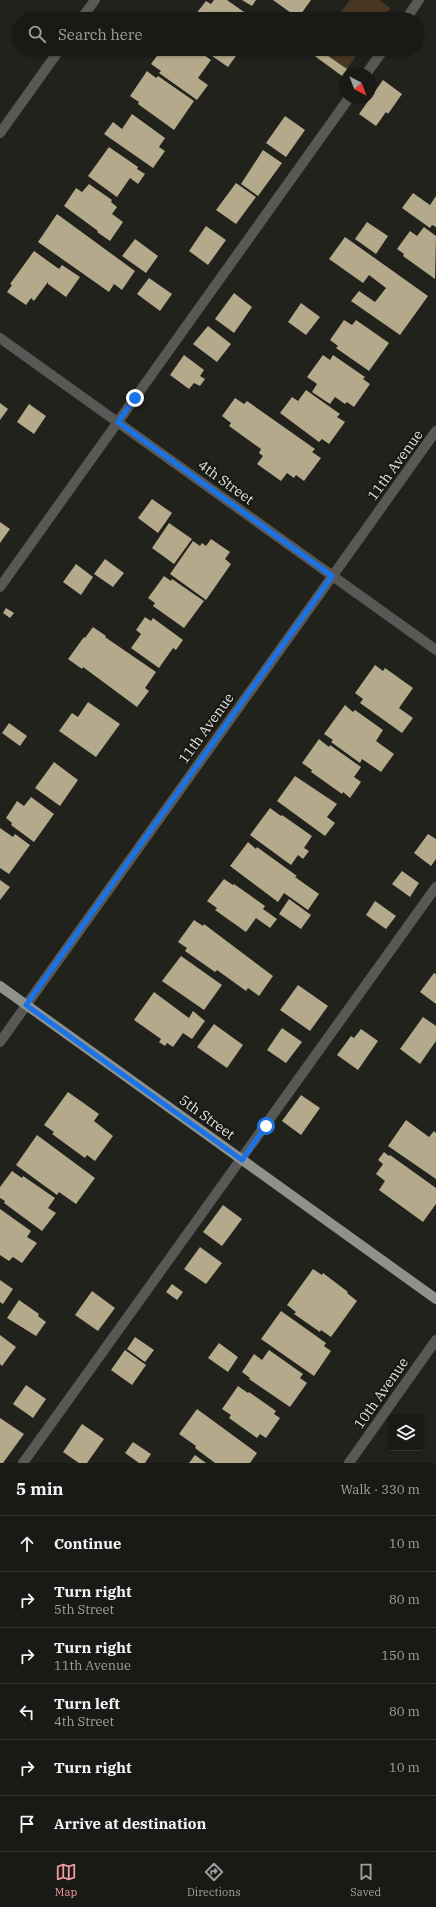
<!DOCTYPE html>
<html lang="en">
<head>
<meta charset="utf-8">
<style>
	body { margin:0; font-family:"IBM Plex Serif",serif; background:#262722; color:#f1f3f6 }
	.controls { position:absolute; right:12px; bottom:12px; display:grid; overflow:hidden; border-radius:4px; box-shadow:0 1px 3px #0004 }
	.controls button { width:36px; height:36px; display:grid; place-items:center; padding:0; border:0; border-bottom:1px solid #373834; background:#191a15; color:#f1f3f6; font:20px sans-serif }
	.compass { position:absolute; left:340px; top:68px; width:36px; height:36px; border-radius:50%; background:#191a15; box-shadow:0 1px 3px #0004; rotate:138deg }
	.stop { position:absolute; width:12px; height:12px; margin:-9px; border:3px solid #1a73e8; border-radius:50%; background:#fff }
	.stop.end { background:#1a73e8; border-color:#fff; box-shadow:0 1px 4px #0008 }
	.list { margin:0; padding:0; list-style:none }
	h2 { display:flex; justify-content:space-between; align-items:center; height:52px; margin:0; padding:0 16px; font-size:17px }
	h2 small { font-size:13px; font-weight:400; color:#9fa1a0 }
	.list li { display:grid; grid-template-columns:26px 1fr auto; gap:12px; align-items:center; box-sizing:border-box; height:56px; padding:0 16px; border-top:1px solid #373834 }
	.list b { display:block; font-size:15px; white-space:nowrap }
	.list p { margin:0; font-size:13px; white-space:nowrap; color:#9fa1a0 }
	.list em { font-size:13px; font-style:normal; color:#9fa1a0 }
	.icon { flex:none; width:22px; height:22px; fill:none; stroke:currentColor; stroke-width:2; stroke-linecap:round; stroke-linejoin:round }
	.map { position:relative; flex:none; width:436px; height:1463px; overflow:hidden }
	.search { position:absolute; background:#191a15; box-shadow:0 1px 3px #0004; left:12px; right:12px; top:12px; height:44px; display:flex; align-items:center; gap:10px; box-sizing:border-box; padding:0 14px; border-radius:22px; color:#9fa1a0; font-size:15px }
	.sheet { height:388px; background:#191a15 }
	nav { display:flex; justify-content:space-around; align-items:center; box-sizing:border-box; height:56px; border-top:1px solid #373834; background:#191a15; font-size:11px; color:#9fa1a0 }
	nav a { display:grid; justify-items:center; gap:2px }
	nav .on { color:#f49aa3 }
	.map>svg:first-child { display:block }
</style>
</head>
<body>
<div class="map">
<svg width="436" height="1463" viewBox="0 0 436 1463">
	<rect width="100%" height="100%" fill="#21221c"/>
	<path fill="#483723" d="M 350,0 L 379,0 L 390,8 L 382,19 L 336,19 Z
		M 318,49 L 361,49 L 347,69 Z"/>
	<path fill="#b4a98a" d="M 214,0 L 227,0 L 254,19 L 192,19 L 206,1 L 211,4 Z
		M 242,0 L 256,0 L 252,6 Z
		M 273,0 L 311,0 L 298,18 Z
		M 162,49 L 196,49 L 211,60 L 198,78 L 208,85 L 197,100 L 159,73 L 161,71 L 151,64 Z
		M 202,49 L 241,49 L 228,67 Z
		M 315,49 L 318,49 L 347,69 L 342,76 L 312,54 Z
		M 147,71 L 156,78 L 158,76 L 194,101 L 174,130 L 138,104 L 139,102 L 130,96 Z
		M 383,80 L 402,94 L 388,114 L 386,112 L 376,126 L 359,114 Z
		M 132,114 L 165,138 L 159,147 L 165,151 L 153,168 L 104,134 L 113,122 L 122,129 Z
		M 285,116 L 305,130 L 286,157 L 266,143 Z
		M 109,147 L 138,167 L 137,169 L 145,174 L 138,184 L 130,178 L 117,197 L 88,176 Z
		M 263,150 L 282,163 L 258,196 L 241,184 Z
		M 236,183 L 256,197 L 236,224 L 216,210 Z
		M 89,184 L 112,200 L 111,202 L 117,207 L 112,214 L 123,222 L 110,241 L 97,232 L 98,231 L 64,206 L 76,188 L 82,192 Z
		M 413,193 L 430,205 L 436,196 L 436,227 L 432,225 L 430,228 L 402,208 Z
		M 57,214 L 135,271 L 122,290 L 114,284 L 109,292 L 38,242 Z
		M 367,222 L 388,236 L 376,254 L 355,239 Z
		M 206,226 L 226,240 L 208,265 L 189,251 Z
		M 424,227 L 436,236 L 435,279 L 403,256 L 404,254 L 397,249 L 410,231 L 417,236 Z
		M 345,237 L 428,296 L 400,335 L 351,301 L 359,291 L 375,302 L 386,288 L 369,275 L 363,283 L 329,259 Z
		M 135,239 L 158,256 L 146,273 L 122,256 Z
		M 34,251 L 59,269 L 62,265 L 80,277 L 66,297 L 48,284 L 48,282 L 34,301 L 31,298 L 26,305 L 7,292 L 12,285 L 10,284 Z
		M 149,278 L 172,294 L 160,311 L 137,294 Z
		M 234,293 L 252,307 L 234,333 L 215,319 Z
		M 301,303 L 320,317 L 306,335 L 288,322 Z
		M 344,320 L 352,325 L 356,320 L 389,343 L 369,371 L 336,348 L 338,346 L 330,340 Z
		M 208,326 L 231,344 L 217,362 L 193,344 Z
		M 184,355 L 204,370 L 200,376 L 205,379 L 200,386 L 194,383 L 189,389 L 170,375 Z
		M 323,355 L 330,360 L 333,355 L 365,377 L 363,379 L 370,384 L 354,407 L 347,402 L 345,404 L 335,397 L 330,404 L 312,392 L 317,384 L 307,377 Z
		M 306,390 L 340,414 L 337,417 L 345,422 L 329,444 L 322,439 L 319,442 L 280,413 L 292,397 L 298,401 Z
		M 235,398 L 244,404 L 247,401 L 315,449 L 312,452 L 321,458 L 304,481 L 296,475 L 294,478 L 287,473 L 281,481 L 257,464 L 263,456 L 259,453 L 261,449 L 229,426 L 231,423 L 222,416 Z
		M 0,403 L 8,409 L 0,420 Z
		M 29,404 L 46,416 L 34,434 L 17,422 Z
		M 152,499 L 172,513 L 158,533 L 138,518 Z
		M 0,522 L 10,529 L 0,543 Z
		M 169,523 L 192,539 L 174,564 L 152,548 Z
		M 211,539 L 230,552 L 225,559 L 231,564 L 206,600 L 170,574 L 193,541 L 200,546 L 202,543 L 206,546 Z
		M 105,559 L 124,573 L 113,587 L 94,574 Z
		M 76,564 L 93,577 L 81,595 L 63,582 Z
		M 164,576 L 171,581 L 172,579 L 204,601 L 184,628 L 153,606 L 155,603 L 148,598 Z
		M 6,608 L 14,613 L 10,618 L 3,613 Z
		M 145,617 L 151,621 L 153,618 L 183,640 L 176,650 L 173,648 L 159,668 L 131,648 L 141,634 L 136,630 Z
		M 93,627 L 106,636 L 105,637 L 156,672 L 145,688 L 149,691 L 137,707 L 83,667 L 82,669 L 68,659 L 84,637 L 85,638 Z
		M 375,665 L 383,671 L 385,668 L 413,688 L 399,708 L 413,718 L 402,733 L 360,703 L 363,699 L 355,693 Z
		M 88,702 L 120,724 L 96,757 L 59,731 L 72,713 L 78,717 Z
		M 345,705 L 353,712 L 355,710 L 383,730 L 376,741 L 394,754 L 381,772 L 362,759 L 360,763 L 331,742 L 333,740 L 324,734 Z
		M 9,723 L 27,736 L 20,746 L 2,733 Z
		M 319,739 L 329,747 L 330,745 L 361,767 L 354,777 L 361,782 L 350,798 L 343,792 L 342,794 L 311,772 L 312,770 L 302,763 Z
		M 54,762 L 78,780 L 60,806 L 35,788 Z
		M 295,776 L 337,804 L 327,817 L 335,823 L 325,836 L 277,801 Z
		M 31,797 L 54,814 L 34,842 L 11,825 L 12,823 L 6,818 L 17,801 L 24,806 Z
		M 270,808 L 281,816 L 282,815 L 312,836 L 304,848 L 309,851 L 303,859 L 298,855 L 291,865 L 250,835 Z
		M 0,828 L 13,837 L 15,834 L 30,845 L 9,874 L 0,868 Z
		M 428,834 L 436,839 L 436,859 L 431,866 L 414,853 Z
		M 248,842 L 256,849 L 257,847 L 297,876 L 295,877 L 319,894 L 308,910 L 284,893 L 278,902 L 230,866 Z
		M 402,871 L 419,883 L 410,897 L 392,884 Z
		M 224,879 L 233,885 L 234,884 L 265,906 L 263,909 L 277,919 L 270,928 L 256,918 L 246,932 L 215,910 L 217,908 L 207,901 Z
		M 0,880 L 10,887 L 0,900 Z
		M 289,899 L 311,915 L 301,929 L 279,914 Z
		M 375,901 L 396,916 L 386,929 L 366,915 Z
		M 194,920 L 203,926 L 204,924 L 273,976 L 259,996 L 248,988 L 246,991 L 217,970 L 215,972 L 185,951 L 187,948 L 178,942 Z
		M 181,956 L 222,985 L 204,1010 L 162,981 Z
		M 434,973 L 436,974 L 436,1004 L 420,992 Z
		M 298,985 L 328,1006 L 310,1031 L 280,1010 Z
		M 154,992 L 189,1018 L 193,1011 L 205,1021 L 192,1039 L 183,1033 L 173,1047 L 167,1043 L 165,1046 L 159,1042 L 161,1039 L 134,1020 Z
		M 423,1017 L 436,1026 L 436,1041 L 420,1064 L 400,1049 Z
		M 214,1024 L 243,1045 L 227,1068 L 197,1047 Z
		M 282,1028 L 302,1042 L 286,1063 L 267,1050 Z
		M 361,1029 L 378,1041 L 358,1070 L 337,1055 L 351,1036 L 354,1038 Z
		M 68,1092 L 99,1114 L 94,1121 L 113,1136 L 95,1161 L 87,1155 L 85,1158 L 52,1134 L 54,1132 L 44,1125 Z
		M 301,1095 L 320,1108 L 301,1135 L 282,1121 Z
		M 406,1120 L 429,1137 L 434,1131 L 436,1133 L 436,1179 L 388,1146 Z
		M 37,1135 L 95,1178 L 76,1204 L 59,1192 L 57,1195 L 16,1165 Z
		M 384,1152 L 389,1156 L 390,1155 L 436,1188 L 436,1204 L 423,1222 L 379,1190 L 385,1181 L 376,1174 L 383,1164 L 378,1160 Z
		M 12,1171 L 22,1178 L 23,1176 L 55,1198 L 48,1208 L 56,1213 L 42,1231 L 4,1203 L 5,1201 L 0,1198 L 0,1187 Z
		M 223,1205 L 242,1219 L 222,1246 L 203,1232 Z
		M 0,1209 L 31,1231 L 27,1237 L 37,1243 L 22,1263 L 13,1257 L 9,1261 L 0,1255 Z
		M 200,1247 L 222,1263 L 206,1284 L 184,1269 Z
		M 313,1269 L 322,1275 L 323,1273 L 348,1292 L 347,1293 L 357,1301 L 331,1337 L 321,1330 L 320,1332 L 294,1314 L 296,1312 L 287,1305 Z
		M 0,1280 L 13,1289 L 3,1304 L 0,1302 Z
		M 172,1284 L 183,1292 L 177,1300 L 166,1292 Z
		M 92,1291 L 115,1308 L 98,1331 L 75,1315 Z
		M 19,1300 L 39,1314 L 38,1316 L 46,1322 L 36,1336 L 7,1318 Z
		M 281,1311 L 326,1343 L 324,1346 L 331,1351 L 314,1376 L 261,1339 Z
		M 0,1335 L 16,1347 L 2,1366 L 0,1364 Z
		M 135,1337 L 154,1350 L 145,1362 L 127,1349 Z
		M 219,1343 L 238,1357 L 228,1372 L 208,1358 Z
		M 125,1350 L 146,1365 L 132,1385 L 111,1370 Z
		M 269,1350 L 303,1374 L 300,1378 L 307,1383 L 290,1407 L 249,1379 L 250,1378 L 242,1372 L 254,1354 L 262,1360 Z
		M 26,1385 L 46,1399 L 33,1418 L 13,1404 Z
		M 238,1386 L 248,1393 L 249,1392 L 276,1411 L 274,1414 L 280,1418 L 266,1438 L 260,1434 L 257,1438 L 229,1418 L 231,1415 L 222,1409 Z
		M 197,1409 L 257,1453 L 250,1463 L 215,1463 L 195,1448 L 196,1446 L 179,1434 Z
		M 0,1418 L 24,1434 L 3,1463 L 0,1463 Z
		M 82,1424 L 104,1439 L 87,1463 L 79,1463 L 63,1452 Z
		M 133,1442 L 151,1454 L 145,1463 L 139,1463 L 125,1453 Z
		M 195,1455 L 206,1463 L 189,1463 Z"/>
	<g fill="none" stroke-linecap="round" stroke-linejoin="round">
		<path stroke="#585957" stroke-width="10" d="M 81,19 L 95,0
			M 406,19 L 419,0
			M 366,74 L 384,49
			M 0,133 L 60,49
			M 0,338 L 436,650
			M 0,587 L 349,98
			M 0,1042 L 436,431
			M 23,1463 L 436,887
			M 349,1463 L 436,1340"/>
		<path stroke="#8f928c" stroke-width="10" d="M 0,986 L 436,1299"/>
	</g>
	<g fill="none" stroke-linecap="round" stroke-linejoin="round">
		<path stroke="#1a73e8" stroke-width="5" d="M 135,398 L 118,422 L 332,576 L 26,1005 L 242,1160 L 266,1126"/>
	</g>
	<g text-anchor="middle" stroke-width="4" stroke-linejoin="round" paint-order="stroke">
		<g font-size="14" fill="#e3e4e0" stroke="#181813">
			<text transform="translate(395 465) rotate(-54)" y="5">11th Avenue</text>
			<text transform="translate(226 482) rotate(36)" y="5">4th Street</text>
			<text transform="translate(206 728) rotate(-54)" y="5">11th Avenue</text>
			<text transform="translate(207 1117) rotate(36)" y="5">5th Street</text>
			<text transform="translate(381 1393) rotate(-55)" y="5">10th Avenue</text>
		</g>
	</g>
</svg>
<div class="controls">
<button><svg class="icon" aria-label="layers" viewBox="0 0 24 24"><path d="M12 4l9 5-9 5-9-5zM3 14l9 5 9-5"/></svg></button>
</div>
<svg class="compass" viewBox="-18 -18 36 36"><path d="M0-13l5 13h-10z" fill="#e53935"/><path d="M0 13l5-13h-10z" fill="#9fa1a0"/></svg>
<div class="stop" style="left:266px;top:1126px"></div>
<div class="stop end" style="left:135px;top:398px"></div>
<div class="search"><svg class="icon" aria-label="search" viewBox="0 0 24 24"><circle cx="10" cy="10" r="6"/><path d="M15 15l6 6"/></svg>Search here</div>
</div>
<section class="sheet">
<h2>5 min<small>Walk · 330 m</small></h2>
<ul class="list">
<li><svg class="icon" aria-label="ahead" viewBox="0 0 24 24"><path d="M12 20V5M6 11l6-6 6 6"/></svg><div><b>Continue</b></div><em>10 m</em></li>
<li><svg class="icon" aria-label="right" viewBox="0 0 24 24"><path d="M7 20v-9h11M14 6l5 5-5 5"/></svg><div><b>Turn right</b><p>5th Street</p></div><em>80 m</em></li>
<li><svg class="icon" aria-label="right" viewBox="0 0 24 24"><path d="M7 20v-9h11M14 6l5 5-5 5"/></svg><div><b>Turn right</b><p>11th Avenue</p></div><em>150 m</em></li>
<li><svg class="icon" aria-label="left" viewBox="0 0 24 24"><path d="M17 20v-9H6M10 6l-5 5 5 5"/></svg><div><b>Turn left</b><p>4th Street</p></div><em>80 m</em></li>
<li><svg class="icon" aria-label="right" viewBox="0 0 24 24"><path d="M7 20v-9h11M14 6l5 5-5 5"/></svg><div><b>Turn right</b></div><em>10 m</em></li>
<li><svg class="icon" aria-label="arrive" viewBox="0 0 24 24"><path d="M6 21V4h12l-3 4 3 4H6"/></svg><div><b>Arrive at destination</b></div></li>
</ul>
</section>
<nav>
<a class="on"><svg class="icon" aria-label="map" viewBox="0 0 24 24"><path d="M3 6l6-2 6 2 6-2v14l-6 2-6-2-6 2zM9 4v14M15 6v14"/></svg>Map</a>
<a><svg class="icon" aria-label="directions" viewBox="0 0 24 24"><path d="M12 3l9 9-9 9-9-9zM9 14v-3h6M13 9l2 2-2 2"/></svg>Directions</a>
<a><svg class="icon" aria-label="saved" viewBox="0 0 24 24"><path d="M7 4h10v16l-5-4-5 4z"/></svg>Saved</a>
</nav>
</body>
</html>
